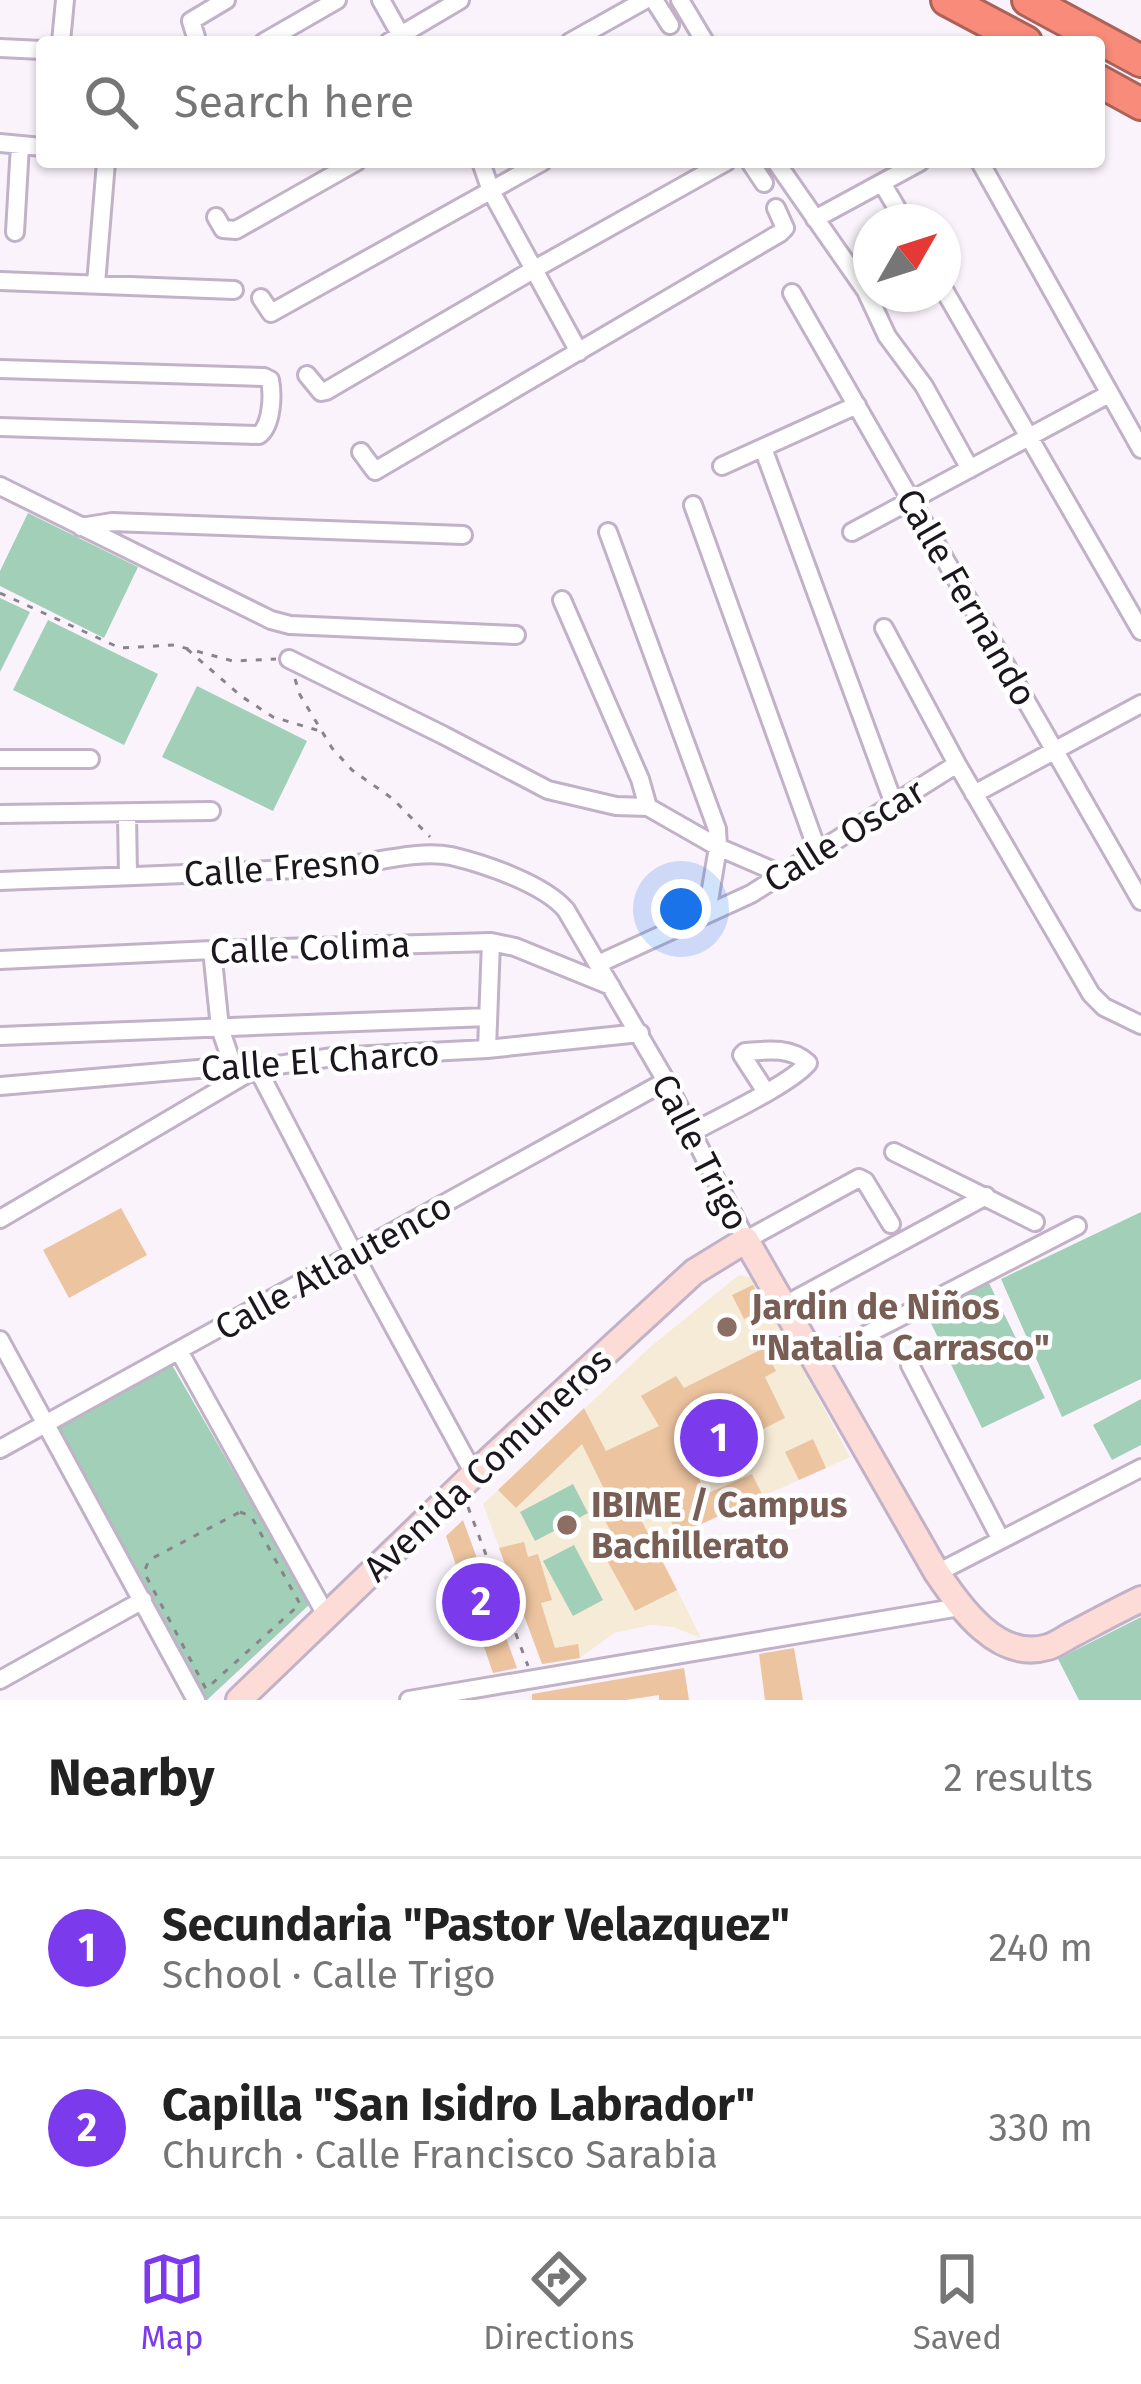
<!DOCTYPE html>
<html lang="en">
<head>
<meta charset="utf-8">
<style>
	body { margin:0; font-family:"Fira Sans",sans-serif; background:#f6f6f6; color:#222 }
	.compass { position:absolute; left:853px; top:204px; width:108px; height:108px; border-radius:50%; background:#fff; box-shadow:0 3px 9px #0004; rotate:51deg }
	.you { position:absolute; left:681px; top:909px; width:42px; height:42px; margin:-30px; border:9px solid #fff; border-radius:50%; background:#1a73e8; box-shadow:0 0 0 18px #1a73e833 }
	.badge { display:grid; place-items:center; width:78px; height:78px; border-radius:50%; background:#7c3aed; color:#fff; font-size:39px; font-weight:700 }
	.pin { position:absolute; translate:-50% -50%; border:6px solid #fff; box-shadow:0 3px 12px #0006 }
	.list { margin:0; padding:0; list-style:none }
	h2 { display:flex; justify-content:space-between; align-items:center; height:156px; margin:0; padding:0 48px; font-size:51px }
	h2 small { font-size:39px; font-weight:400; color:#767676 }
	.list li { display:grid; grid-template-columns:78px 1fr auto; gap:36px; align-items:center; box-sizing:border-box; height:180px; padding:0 48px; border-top:3px solid #e0e0e0 }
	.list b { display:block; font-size:45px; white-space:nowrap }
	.list p { margin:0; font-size:39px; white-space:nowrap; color:#767676 }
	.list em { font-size:39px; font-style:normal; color:#767676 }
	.icon { flex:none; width:66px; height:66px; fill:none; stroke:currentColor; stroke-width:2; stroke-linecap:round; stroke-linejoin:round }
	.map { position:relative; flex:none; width:1141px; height:1700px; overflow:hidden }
	.search { position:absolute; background:#fff; box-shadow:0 3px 9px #0004; left:36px; right:36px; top:36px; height:132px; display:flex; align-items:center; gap:30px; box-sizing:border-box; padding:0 42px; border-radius:12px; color:#767676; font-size:45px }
	.sheet { height:516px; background:#fff }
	nav { display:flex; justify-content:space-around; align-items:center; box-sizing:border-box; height:168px; border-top:3px solid #e0e0e0; background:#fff; font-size:33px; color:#767676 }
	nav a { display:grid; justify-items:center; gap:6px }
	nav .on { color:#7c3aed }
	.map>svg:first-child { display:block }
</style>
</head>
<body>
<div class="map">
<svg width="1141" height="1700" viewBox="0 0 1141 1700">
	<rect width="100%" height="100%" fill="#faf3fc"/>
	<path fill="#f6ebd6" d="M 739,1275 L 754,1278 L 850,1457 L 655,1545 L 701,1638 L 673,1627 L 651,1625 L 614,1633 L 580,1658 L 542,1664 L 483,1504 L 649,1348 Z"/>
	<path fill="#a1cfb8" d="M 28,513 L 138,567 L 104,638 L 0,586 L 0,571 Z
		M 0,598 L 30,612 L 0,672 Z
		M 48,620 L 158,674 L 124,745 L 13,690 Z
		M 197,686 L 307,741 L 273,811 L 162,757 Z
		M 1141,1212 L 1141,1379 L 1062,1417 L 1001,1279 Z
		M 989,1283 L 1045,1398 L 982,1428 L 926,1313 Z
		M 172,1365 L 310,1604 L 207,1700 L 204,1700 L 58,1428 Z
		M 1141,1399 L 1141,1445 L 1112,1460 L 1093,1425 Z
		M 573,1484 L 588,1513 L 535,1541 L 520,1512 Z
		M 574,1545 L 603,1600 L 573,1616 L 543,1561 Z
		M 1141,1617 L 1141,1700 L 1079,1700 L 1058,1659 Z"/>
	<path fill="#edc4a0" d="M 121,1208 L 147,1255 L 69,1298 L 43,1250 Z
		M 753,1285 L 766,1308 L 744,1319 L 732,1295 Z
		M 764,1348 L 776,1371 L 765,1377 L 785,1418 L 751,1435 L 732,1393 L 697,1411 L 707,1429 L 683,1443 L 706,1494 L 752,1474 L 763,1496 L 677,1535 L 658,1492 L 633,1504 L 677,1590 L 635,1611 L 599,1546 L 615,1538 L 594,1503 L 596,1493 L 604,1489 L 582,1444 L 516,1508 L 498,1490 L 584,1408 L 606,1451 L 659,1426 L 641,1396 L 676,1376 L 684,1388 Z
		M 813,1439 L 826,1468 L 799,1480 L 785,1452 Z
		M 463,1520 L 517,1668 L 493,1673 L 446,1536 Z
		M 524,1542 L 528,1557 L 538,1554 L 552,1600 L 541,1603 L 555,1648 L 578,1644 L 580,1658 L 542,1664 L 499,1548 Z
		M 794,1648 L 803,1700 L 765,1700 L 759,1654 Z
		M 684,1668 L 689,1700 L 659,1700 L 659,1695 L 626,1700 L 532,1700 L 532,1694 Z"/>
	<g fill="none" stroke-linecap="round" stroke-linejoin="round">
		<g stroke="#c1b2c7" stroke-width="22">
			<path id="street" d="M 381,0 L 404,41
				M 654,0 L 670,25
				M 680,0 L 705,42
				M 196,37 L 191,21 L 226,0
				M 61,42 L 65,0
				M 264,42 L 337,0
				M 389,42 L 460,0
				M 570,42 L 645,0
				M 0,48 L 42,50
				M 0,143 L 42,147
				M 481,162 L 491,191 L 579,352
				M 750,162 L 764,183
				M 776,162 L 866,291 L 887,336 L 924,386 L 970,469
				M 980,162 L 1141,449
				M 882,183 L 905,222
				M 216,217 L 223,229 L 236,230 L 356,162
				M 815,219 L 920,162
				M 15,232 L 20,145
				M 0,281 L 234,290
				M 96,284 L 106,162
				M 943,288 L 1141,631
				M 792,293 L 1141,901
				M 261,298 L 271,313 L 542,162
				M 0,369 L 264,377 L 270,380 C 273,395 272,425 259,435 L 0,427
				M 307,375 L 321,392 L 326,391 L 533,270 L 726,162
				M 763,448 L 894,804
				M 361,452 L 375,471 L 780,233 L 785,228 L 776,208
				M 722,466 L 857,405
				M 0,486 L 271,620 L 290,625 L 516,635
				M 693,505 L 818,852
				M 81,527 L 112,522 L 463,535
				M 608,532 L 717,829 L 718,847 L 707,913
				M 852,532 L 1109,394
				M 562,600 L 640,779 L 648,807
				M 884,628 L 957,764 L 1091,994 L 1104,1007 L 1141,1025
				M 289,659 L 443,735 L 548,790 L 616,806 L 648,807 L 718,847 L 781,874
				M 0,759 L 90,759
				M 974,794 L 1141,704
				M 0,814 L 211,811
				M 127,814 L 128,876
				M 0,881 C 111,877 221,873 332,867 C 368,865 416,849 451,856 C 485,864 544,884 566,910 L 666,1081 L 746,1240 L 859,1178 L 865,1181 L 891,1224
				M 212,950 L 220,1028 L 233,1066
				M 0,960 L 212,950 L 491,942 L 515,947 L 611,986
				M 598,964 L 751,894 L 957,764
				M 0,1036 L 488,1017
				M 487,1049 L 491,942
				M 0,1086 L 233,1066 L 257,1068 L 333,1057 L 487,1049 L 640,1033
				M 691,1133 C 718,1118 791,1084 808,1063 C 791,1047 768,1050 745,1052 L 742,1055 L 766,1092
				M 894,1152 L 1035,1222
				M 0,1219 L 257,1068 L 354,1254 L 474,1474
				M 783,1306 L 986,1196
				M 0,1340 L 196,1700
				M 179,1351 L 326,1615
				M 815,1361 L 1077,1226
				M 910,1365 L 1001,1540
				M 0,1449 L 666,1081
				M 937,1573 L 1141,1468
				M 0,1680 L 143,1600
				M 409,1700 L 960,1607"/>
		</g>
		<g stroke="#c1b2c7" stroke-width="30">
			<path id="secondary" d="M 239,1700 L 474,1474 L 694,1272 L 746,1240 L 937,1573 C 961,1608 998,1662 1048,1647 C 1056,1645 1065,1638 1073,1634 C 1096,1622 1118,1610 1141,1599"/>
		</g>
		<g stroke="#ab6259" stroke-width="36">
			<path id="highway" d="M 947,0 L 1026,42
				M 1028,0 L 1141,61
				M 1099,81 L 1141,104"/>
		</g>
		<path stroke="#89838b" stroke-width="3" stroke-dasharray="6 9" stroke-linecap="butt" d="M 0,593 L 120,648 L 174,645 L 233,661 L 276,659
			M 187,649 L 241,696 L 273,717 L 320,731
			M 295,679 L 300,695 L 332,748 L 352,770 L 393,799 L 430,837
			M 468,1507 L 528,1666
			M 240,1512 L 251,1516 L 300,1604 L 206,1689 L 144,1572 L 149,1560 Z"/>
		<use href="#street" stroke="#fff" stroke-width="16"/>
		<use href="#secondary" stroke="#fddcd7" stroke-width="24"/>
		<use href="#highway" stroke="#f88b79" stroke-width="30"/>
	</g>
	<g fill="#8d6e63" stroke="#fff" stroke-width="4.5">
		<circle cx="727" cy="1327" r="12"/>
		<circle cx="567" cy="1525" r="12"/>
	</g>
	<g text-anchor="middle" stroke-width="9" stroke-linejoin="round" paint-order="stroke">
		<g font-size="36" fill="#1c161e" stroke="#fff">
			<text transform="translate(967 597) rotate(60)" y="13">Calle Fernando</text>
			<text transform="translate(844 835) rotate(-32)" y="13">Calle Oscar</text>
			<text transform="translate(282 867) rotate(-4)" y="13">Calle Fresno</text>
			<text transform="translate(310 947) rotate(-2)" y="13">Calle Colima</text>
			<text transform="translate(320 1060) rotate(-4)" y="13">Calle El Charco</text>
			<text transform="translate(701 1152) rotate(63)" y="13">Calle Trigo</text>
			<text transform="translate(333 1266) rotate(-29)" y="13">Calle Atlautenco</text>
			<text transform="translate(487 1464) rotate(-43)" y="13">Avenida Comuneros</text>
		</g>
		<g font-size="36" font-weight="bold" fill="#785e54" stroke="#fff" text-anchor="start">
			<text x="751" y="1319">Jardin de Niños<tspan x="751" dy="41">"Natalia Carrasco"</tspan></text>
			<text x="591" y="1517">IBIME / Campus<tspan x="591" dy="41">Bachillerato</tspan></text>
		</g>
	</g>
</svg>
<svg class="compass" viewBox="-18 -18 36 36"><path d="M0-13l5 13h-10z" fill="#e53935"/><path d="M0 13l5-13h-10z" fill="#767676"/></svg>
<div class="you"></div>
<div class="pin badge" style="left:719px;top:1438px">1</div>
<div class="pin badge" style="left:481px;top:1602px">2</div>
<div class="search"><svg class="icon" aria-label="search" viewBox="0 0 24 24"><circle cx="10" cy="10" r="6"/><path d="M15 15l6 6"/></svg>Search here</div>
</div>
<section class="sheet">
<h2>Nearby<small>2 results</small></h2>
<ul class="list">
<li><span class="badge">1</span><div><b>Secundaria &quot;Pastor Velazquez&quot;</b><p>School · Calle Trigo</p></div><em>240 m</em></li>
<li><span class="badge">2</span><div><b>Capilla &quot;San Isidro Labrador&quot;</b><p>Church · Calle Francisco Sarabia</p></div><em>330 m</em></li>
</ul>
</section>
<nav>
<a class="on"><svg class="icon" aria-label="map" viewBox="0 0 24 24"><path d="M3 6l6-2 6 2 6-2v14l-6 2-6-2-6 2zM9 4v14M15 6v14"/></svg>Map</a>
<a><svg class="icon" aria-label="directions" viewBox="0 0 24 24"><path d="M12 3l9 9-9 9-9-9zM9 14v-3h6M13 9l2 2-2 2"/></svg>Directions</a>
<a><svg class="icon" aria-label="saved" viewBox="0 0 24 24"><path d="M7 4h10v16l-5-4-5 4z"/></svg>Saved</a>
</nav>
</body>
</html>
